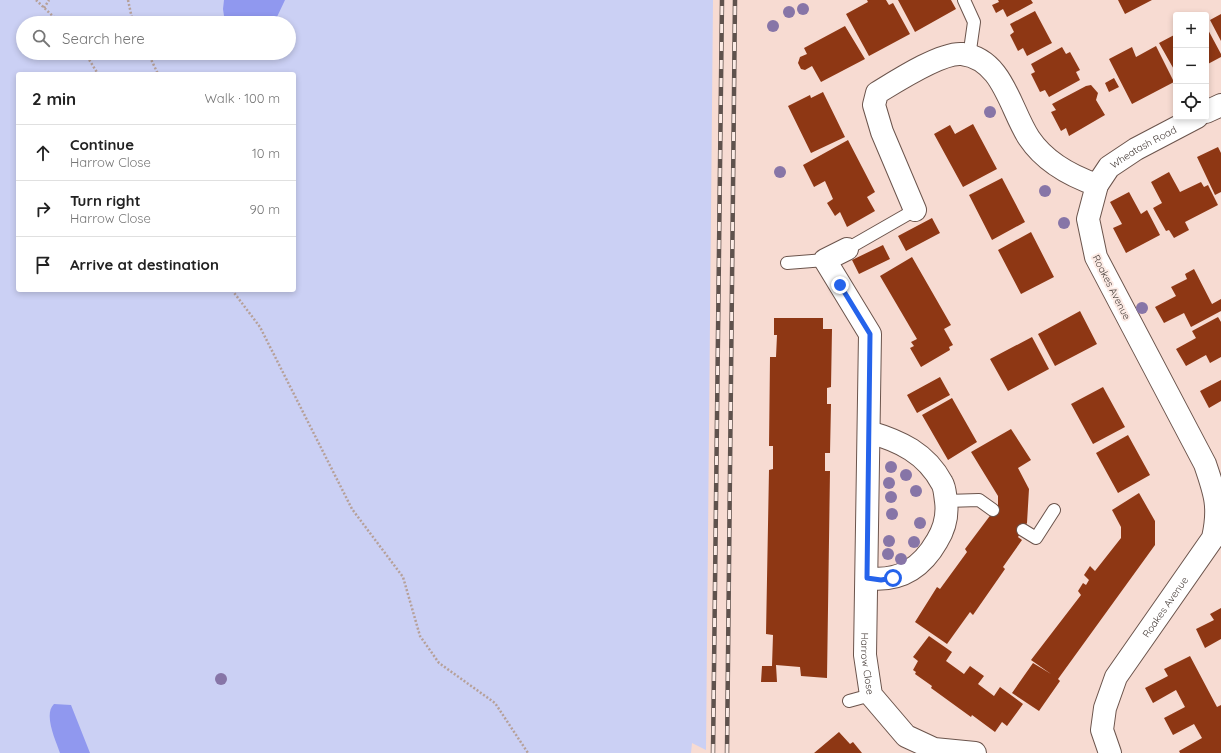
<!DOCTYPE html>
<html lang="en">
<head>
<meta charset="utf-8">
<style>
	body { margin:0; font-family:Quicksand,sans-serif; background:#f6f6f6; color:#222 }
	.controls { position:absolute; right:12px; top:12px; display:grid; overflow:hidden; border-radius:4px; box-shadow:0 2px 6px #0003 }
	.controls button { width:36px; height:36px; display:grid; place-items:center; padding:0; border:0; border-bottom:1px solid #e0e0e0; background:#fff; color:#222; font:20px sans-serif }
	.stop { position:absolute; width:12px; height:12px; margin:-9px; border:3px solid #2563eb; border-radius:50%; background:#fff }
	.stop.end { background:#2563eb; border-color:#fff; box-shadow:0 1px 4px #0008 }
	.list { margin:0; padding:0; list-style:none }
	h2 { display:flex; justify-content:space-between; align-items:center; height:52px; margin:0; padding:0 16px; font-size:17px }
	h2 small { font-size:13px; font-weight:400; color:#767676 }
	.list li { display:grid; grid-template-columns:26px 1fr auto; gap:12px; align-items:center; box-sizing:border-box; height:56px; padding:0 16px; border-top:1px solid #e0e0e0 }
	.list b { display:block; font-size:15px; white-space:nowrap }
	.list p { margin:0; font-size:13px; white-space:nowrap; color:#767676 }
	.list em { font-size:13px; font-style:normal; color:#767676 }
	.icon { flex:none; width:22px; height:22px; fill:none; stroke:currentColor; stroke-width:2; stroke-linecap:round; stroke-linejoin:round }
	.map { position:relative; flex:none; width:1221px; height:753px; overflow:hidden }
	.search { position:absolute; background:#fff; box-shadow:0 2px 6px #0003; left:16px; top:16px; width:280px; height:44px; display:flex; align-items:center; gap:10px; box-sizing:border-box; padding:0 14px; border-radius:22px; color:#767676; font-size:15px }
	.panel { position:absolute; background:#fff; box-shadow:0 2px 6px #0003; left:16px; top:72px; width:280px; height:220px; border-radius:4px }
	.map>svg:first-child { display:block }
</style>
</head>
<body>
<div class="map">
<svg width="1221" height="753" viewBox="0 0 1221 753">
	<rect width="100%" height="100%" fill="#f7dbd2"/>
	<path fill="#cbd0f4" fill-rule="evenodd" d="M 0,0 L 713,0 L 706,750 L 692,743 L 691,753 L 0,753 ZM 23,23 L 289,23 L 289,53 L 23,53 ZM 18,74 L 294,74 L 294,290 L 18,290 Z"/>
	<path fill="#9098ef" d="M 224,0 L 285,0 L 276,19 L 272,23 L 225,23 L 223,9 Z
		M 54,704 L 71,705 L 90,753 L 60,753 C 56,741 43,714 54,704 Z"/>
	<path fill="#8e3714" d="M 867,0 L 886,0 L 889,5 L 893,3 L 910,34 L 869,56 L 846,14 L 868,2 Z
		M 898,0 L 951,0 L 956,9 L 915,32 Z
		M 998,0 L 1031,0 L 1033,3 L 1007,17 L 1003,9 L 996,13 L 992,5 L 999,2 Z
		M 1118,0 L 1152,0 L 1125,14 Z
		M 1035,11 L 1052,43 L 1027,56 L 1023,48 L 1018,51 L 1010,35 L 1014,32 L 1010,24 Z
		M 1221,14 L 1221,41 L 1210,20 Z
		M 845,26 L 865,59 L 821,82 L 812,66 L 805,70 L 801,69 L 798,63 L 800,57 L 807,54 L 804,48 Z
		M 1206,26 L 1221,54 L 1221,57 L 1206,65 Z
		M 1176,34 L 1176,73 L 1159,43 Z
		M 1156,46 L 1174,82 L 1132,104 L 1109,59 L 1132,47 L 1136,57 Z
		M 1062,47 L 1066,54 L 1070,52 L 1080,70 L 1076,72 L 1080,80 L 1049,97 L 1045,90 L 1040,92 L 1031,74 L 1035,72 L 1031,64 Z
		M 1114,78 L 1119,87 L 1109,92 L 1105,83 Z
		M 1091,85 L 1098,93 L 1096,100 L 1105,115 L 1069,136 L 1066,128 L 1061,131 L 1051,112 L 1056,110 L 1052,104 L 1086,86 Z
		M 823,92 L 845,137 L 811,153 L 788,106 L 810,95 L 811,98 Z
		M 973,124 L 997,169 L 963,187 L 934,134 L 950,125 L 955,134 Z
		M 848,140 L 875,192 L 867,197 L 875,211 L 847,227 L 840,212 L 835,216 L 827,203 L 833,199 L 825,181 L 814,187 L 803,165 Z
		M 1218,147 L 1221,153 L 1221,192 L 1215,195 L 1197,157 Z
		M 1169,172 L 1180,192 L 1201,182 L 1204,187 L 1208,185 L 1218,205 L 1185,222 L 1189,230 L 1174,238 L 1169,230 L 1166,231 L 1153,208 L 1162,203 L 1151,182 Z
		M 1002,178 L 1025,222 L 992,240 L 969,195 Z
		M 1129,192 L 1141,214 L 1147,210 L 1160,235 L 1126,253 L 1113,228 L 1122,224 L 1110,202 Z
		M 932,218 L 940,233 L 906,251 L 898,236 Z
		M 1031,232 L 1054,277 L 1021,294 L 998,250 Z
		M 883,245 L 890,259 L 859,274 L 852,260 Z
		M 912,257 L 951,325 L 944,329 L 953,345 L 949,347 L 950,350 L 921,367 L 910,348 L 914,346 L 911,342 L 917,339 L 880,276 Z
		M 1194,269 L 1212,304 L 1221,299 L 1221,311 L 1191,327 L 1184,313 L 1164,323 L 1155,307 L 1176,296 L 1171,287 L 1187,279 L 1185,274 Z
		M 1080,311 L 1097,344 L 1055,366 L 1038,334 Z
		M 1218,317 L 1221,322 L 1221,357 L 1210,363 L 1206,355 L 1186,366 L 1176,349 L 1196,338 L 1192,331 Z
		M 774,318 L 823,318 L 823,329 L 832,329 L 831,387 L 827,388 L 827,404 L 831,404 L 830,453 L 825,453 L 825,471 L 830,471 L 827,678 L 801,676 L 800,667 L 776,665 L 777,682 L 761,682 L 762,666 L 772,666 L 773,635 L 766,634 L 769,470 L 773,469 L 773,446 L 769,446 L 770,357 L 776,357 L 777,335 L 774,335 Z
		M 1032,337 L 1049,369 L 1008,391 L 990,359 Z
		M 940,377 L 950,395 L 917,413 L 907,395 Z
		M 1221,380 L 1221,401 L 1209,408 L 1200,391 Z
		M 1103,387 L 1125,427 L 1093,444 L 1071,404 Z
		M 952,398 L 977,442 L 948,460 L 922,415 Z
		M 1011,429 L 1031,460 L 1018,468 L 1029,489 L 1027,523 L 1018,537 L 1022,540 L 1003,567 L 1005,569 L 973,615 L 970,612 L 947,644 L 915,622 L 937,587 L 940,589 L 967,552 L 965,549 L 998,505 L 998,496 L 971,452 Z
		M 1128,435 L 1150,475 L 1118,493 L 1096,453 Z
		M 1139,493 L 1155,521 L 1155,545 L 1058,679 L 1060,681 L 1039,711 L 1012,693 L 1033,663 L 1051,674 L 1031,660 L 1081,595 L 1078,591 L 1083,583 L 1086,585 L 1089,580 L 1084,575 L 1090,566 L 1095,571 L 1121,538 L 1121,527 L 1112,510 Z
		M 1221,608 L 1221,639 L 1205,648 L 1196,629 L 1214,620 L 1210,614 Z
		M 929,636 L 952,652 L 946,661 L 964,674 L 970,666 L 984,676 L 978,684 L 994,696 L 1000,687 L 1023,704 L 1007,726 L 1002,722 L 995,732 L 972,715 L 971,717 L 931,688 L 932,686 L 915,674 L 916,672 L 913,670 L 918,661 L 913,657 Z
		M 1190,656 L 1217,707 L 1221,705 L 1221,753 L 1180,753 L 1179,751 L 1202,738 L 1194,724 L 1173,735 L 1164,718 L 1185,707 L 1176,690 L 1153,703 L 1145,688 L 1168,676 L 1164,669 Z
		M 839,732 L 850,744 L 853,742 L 862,753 L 814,753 Z"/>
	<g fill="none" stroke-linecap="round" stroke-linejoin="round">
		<g stroke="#6b544c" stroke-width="14">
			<path id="service" d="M 964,0 L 974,22 L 969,57
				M 847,249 L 915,210
				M 787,263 L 825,260
				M 946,501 L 979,500 L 993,510
				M 1023,530 L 1036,538 L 1054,510
				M 849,701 L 871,695"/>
		</g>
		<g stroke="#6b544c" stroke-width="24">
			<g id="minor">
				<path d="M 1206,112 L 1221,105"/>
				<path d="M 915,210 L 882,132 L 874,105 L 877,93 C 895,82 941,52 962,54 C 1003,59 1010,109 1029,138 C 1045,162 1071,176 1097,185"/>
				<path id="s1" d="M 847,249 L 825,260 L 870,334 L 865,655 L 871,695 L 906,736 L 934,749 L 975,753"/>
				<path d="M 867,578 C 899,582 921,569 937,541 C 945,528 948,516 946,501 C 945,495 945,488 942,483 C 926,453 900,441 869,432"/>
				<path id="s2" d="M 1110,753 L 1102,730 L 1105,708 L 1116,677 L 1213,538 C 1220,507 1215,493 1205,464 L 1096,257 L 1088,219 L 1097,185 L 1109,167 L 1136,149 L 1197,117"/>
			</g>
		</g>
		<path stroke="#b6a099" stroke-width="2.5" stroke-dasharray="2 2" stroke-linecap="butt" d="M 36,0 L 60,23
			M 128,0 L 133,23
			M 44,8 L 49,0
			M 85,53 L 98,74
			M 148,53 L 158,74
			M 232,290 L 260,327 L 352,509 L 403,577 L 420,636 L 439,663 L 495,703 L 528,753"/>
		<use href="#service" stroke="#fff" stroke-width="12"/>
		<use href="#minor" stroke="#fff" stroke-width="22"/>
		<g stroke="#5f524d" stroke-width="4.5">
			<path id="rail" d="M 713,753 L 722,0
				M 727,753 L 735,0"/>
		</g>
		<use href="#rail" stroke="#fcebe5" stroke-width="3" stroke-dasharray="9" stroke-linecap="butt"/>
	</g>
	<g fill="#8775a7">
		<circle cx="803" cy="9" r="6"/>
		<circle cx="789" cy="12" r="6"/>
		<circle cx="773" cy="26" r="6"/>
		<circle cx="990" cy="112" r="6"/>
		<circle cx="780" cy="172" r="6"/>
		<circle cx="1045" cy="191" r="6"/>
		<circle cx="1064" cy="223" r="6"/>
		<circle cx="1142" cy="308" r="6"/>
		<circle cx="891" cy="467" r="6"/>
		<circle cx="906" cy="475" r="6"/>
		<circle cx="889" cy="483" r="6"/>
		<circle cx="916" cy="491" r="6"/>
		<circle cx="891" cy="497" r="6"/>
		<circle cx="892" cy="514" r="6"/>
		<circle cx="920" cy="523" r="6"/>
		<circle cx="889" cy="541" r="6"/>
		<circle cx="914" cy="542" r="6"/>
		<circle cx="888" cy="554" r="6"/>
		<circle cx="901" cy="559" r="6"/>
		<circle cx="221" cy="679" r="6"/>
	</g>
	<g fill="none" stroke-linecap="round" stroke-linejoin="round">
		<path stroke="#2563eb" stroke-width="5" d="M 840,285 L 870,334 L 867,578 L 881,580 L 893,578"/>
	</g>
	<g text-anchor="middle" stroke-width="4" stroke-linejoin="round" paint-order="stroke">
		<g font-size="10" fill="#423834" stroke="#fcebe5">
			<text dy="4" stroke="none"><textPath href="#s2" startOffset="694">Wheatash Road</textPath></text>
			<text transform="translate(1112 287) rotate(63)" y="4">Roakes Avenue</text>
			<text dy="4" stroke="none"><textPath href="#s2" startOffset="165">Roakes Avenue</textPath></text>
			<text dy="4" stroke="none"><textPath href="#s1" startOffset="441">Harrow Close</textPath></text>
		</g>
	</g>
</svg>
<div class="controls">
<button>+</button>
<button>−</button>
<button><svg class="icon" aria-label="locate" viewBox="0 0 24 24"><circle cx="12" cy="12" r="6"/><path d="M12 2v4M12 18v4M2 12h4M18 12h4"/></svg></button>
</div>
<div class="stop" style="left:893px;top:578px"></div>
<div class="stop end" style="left:840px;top:285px"></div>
<div class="search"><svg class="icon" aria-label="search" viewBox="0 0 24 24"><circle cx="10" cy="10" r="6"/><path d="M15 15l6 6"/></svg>Search here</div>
<section class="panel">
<h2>2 min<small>Walk · 100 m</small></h2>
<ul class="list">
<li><svg class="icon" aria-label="ahead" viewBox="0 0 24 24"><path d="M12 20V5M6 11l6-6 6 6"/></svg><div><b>Continue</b><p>Harrow Close</p></div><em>10 m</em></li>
<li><svg class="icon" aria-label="right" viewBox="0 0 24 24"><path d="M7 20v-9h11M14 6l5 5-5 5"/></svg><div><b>Turn right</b><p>Harrow Close</p></div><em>90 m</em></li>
<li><svg class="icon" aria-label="arrive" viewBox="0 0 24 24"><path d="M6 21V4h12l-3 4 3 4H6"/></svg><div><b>Arrive at destination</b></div></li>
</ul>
</section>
</div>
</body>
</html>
